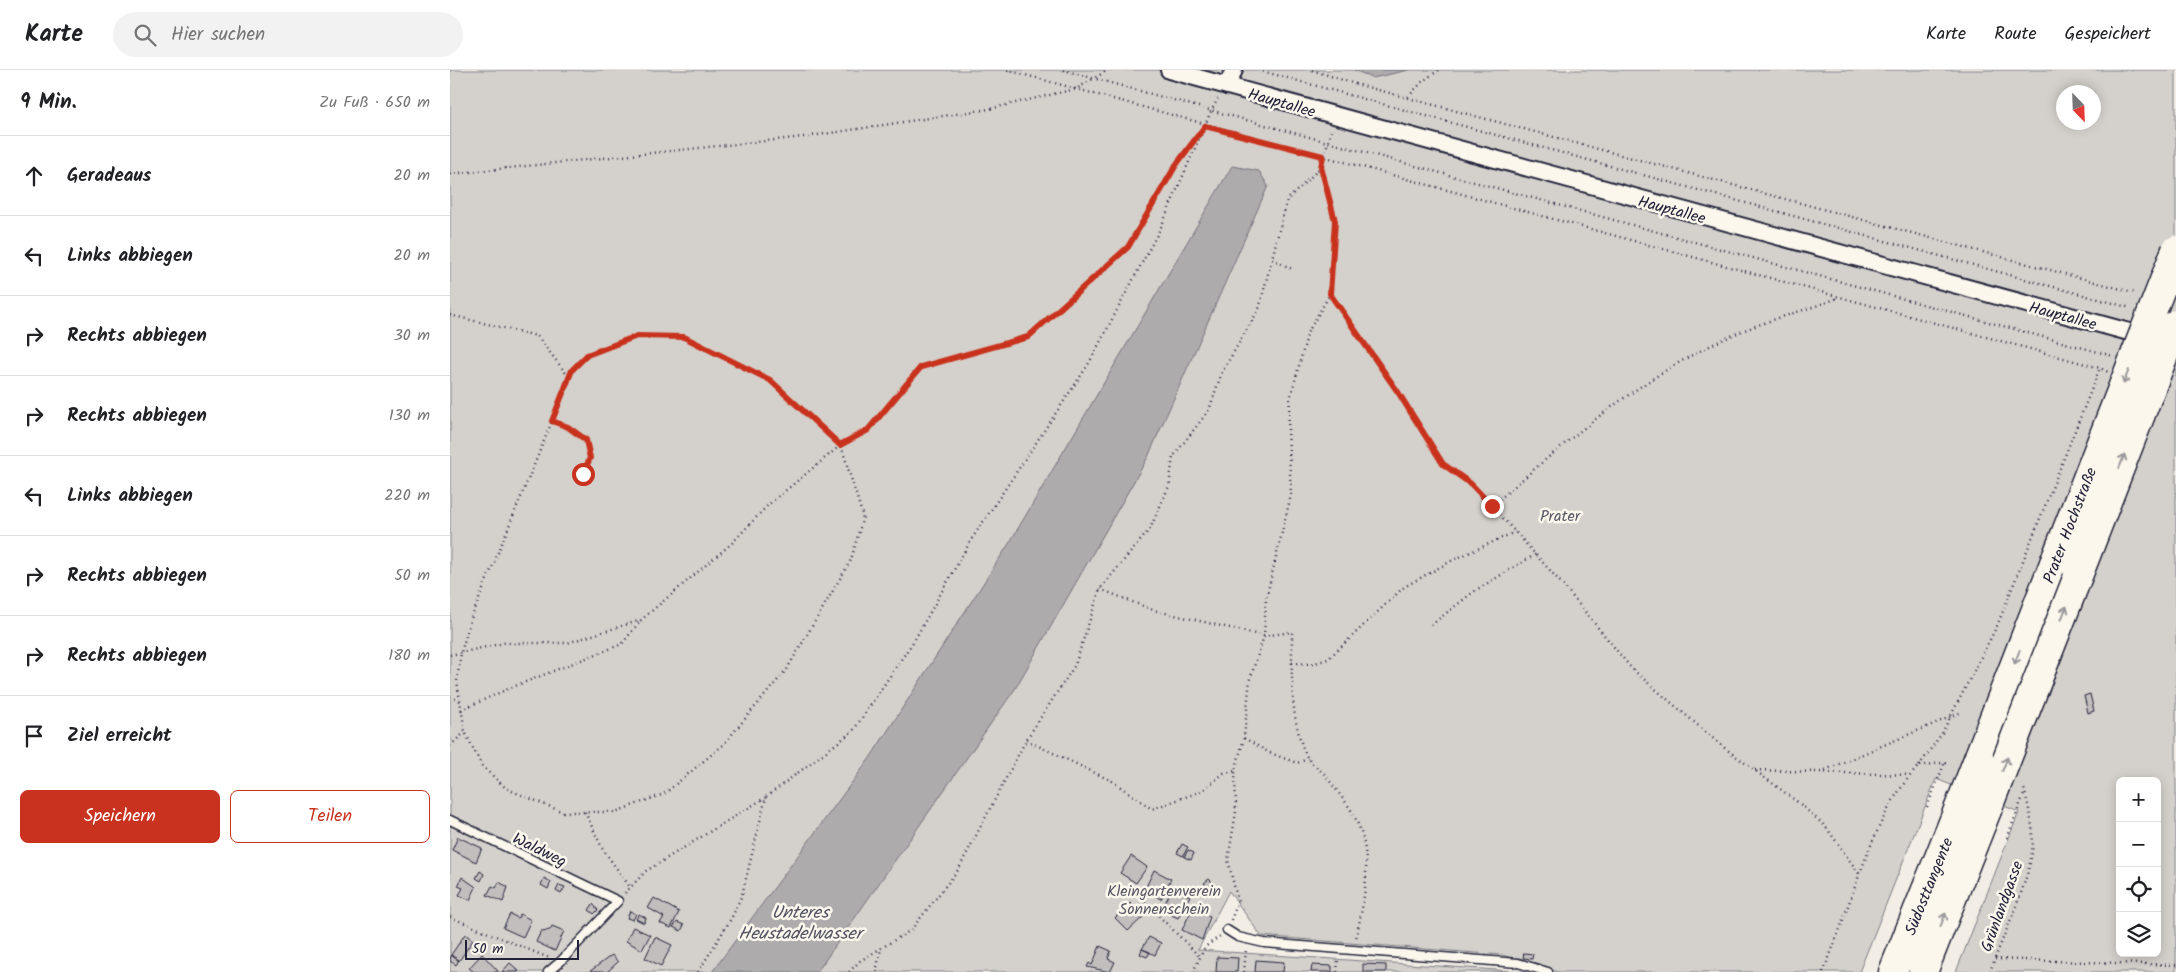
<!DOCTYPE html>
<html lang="de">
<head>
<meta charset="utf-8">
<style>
	body { margin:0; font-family:Kalam,sans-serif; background:#f2f2f2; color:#202124 }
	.controls { position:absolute; right:15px; bottom:15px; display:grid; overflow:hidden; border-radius:8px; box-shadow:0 2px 12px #0003 }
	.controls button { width:45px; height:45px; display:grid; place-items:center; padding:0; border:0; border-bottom:1px solid #e0e0e0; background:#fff; color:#202124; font:25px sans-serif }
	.compass { position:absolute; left:1606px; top:15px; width:45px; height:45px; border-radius:50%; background:#fff; box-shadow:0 2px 12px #0003; rotate:157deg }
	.scale { position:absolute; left:15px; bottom:12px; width:114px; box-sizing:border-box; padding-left:5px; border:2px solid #22223b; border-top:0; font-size:14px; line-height:18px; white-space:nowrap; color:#22223b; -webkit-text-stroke:4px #fbf7ec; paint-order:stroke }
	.stop { position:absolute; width:15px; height:15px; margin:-11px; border:4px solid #c8321e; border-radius:50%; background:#fff }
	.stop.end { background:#c8321e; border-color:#fff; box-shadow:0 1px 5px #0008 }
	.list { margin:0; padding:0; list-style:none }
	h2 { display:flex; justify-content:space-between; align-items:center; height:65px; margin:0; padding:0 20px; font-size:21px }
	h2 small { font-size:16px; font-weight:400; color:#757577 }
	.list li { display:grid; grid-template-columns:32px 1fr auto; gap:15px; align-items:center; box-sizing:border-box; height:80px; padding:0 20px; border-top:1px solid #e0e0e0 }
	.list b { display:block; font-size:19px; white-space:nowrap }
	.list em { font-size:16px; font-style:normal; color:#757577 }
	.actions { display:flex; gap:10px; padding:15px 20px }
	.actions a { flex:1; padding:11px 0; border:1px solid #c8321e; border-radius:8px; text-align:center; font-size:18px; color:#c8321e }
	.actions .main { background:#c8321e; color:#fff }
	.icon { flex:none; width:28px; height:28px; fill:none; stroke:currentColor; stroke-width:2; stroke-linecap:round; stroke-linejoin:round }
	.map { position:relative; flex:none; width:1726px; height:902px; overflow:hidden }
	header { display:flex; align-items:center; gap:30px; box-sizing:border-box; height:70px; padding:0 25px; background:#fff; border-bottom:1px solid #e0e0e0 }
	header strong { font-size:24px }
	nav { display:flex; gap:28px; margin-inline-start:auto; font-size:18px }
	.search { width:350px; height:45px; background:#f2f2f2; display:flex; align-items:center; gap:12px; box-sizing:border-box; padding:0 18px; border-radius:28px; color:#757577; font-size:19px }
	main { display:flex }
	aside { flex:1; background:#fff }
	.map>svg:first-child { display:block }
</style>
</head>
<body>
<header>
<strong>Karte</strong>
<div class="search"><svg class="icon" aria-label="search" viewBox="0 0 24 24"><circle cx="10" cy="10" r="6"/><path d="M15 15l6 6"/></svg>Hier suchen</div>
<nav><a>Karte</a><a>Route</a><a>Gespeichert</a></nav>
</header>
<main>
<aside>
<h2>9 Min.<small>Zu Fuß · 650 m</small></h2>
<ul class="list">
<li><svg class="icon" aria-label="ahead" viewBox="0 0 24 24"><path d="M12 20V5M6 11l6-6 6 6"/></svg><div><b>Geradeaus</b></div><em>20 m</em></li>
<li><svg class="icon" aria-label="left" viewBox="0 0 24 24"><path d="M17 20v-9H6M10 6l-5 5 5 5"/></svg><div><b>Links abbiegen</b></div><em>20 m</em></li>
<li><svg class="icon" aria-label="right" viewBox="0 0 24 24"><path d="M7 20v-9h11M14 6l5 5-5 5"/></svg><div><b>Rechts abbiegen</b></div><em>30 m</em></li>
<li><svg class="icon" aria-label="right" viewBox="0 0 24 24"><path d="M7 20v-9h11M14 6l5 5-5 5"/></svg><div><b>Rechts abbiegen</b></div><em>130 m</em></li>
<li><svg class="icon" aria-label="left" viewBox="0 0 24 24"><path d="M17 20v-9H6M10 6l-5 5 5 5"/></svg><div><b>Links abbiegen</b></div><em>220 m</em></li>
<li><svg class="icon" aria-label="right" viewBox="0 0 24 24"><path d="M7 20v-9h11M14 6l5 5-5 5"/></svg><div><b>Rechts abbiegen</b></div><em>50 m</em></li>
<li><svg class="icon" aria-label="right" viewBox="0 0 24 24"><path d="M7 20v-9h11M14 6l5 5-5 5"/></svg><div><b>Rechts abbiegen</b></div><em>180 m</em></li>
<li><svg class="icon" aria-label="arrive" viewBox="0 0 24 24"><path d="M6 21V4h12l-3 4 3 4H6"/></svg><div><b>Ziel erreicht</b></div></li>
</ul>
<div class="actions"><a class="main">Speichern</a><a>Teilen</a></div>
</aside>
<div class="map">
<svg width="1726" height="902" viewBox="0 0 1726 902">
	<rect width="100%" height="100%" fill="#f2eee5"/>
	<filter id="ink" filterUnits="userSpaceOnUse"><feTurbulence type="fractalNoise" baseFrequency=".02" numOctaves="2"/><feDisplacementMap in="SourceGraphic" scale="10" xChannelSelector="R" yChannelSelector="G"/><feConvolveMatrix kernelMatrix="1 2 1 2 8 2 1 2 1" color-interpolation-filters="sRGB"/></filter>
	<g filter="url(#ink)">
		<path fill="#d4d1cc" stroke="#7b7a84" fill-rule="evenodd" d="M 0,0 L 1726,0 L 1726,902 L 1506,902 L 1569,742 L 1486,709 L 1409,902 L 1108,902 L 1052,885 L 811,866 L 779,821 L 748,880 L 1077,902 L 0,902 ZM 1614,22 L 1644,22 L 1644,52 L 1614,52 ZM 1670,711 L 1707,711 L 1707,883 L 1670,883 Z"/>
		<path fill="#aeabad" stroke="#76747f" d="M 904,0 L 959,0 L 923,8 Z
			M 782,96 L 809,101 L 818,116 L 698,387 L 565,619 L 367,902 L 262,902 L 420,688 L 560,472 Z"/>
		<path fill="#c2bebe" stroke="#22223b" d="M 1640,624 L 1644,641 L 1638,643 L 1634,626 Z
			M 8,767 L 32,778 L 26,792 L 2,780 Z
			M 732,774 L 738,777 L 733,786 L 727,783 Z
			M 738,780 L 744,783 L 741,790 L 734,787 Z
			M 681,786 L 697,797 L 686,813 L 670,803 Z
			M 704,800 L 721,809 L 711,829 L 694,821 Z
			M 30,801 L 34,804 L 31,811 L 26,808 Z
			M 12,807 L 26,817 L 20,830 L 9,825 L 13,818 L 8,816 Z
			M 94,808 L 101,812 L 98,819 L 91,815 Z
			M 759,809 L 764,814 L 759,819 L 754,813 Z
			M 49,812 L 58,817 L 53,832 L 37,825 L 42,816 L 46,818 Z
			M 109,815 L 115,817 L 111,824 L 106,821 Z
			M 731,815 L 740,820 L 737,825 L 729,821 Z
			M 723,818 L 740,826 L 728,848 L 711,840 Z
			M 204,828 L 229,842 L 221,858 L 210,853 L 214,847 L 198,838 Z
			M 680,833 L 693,847 L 678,861 L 665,848 Z
			M 143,834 L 148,840 L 144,844 L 139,840 Z
			M 742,839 L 760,847 L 752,870 L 732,860 Z
			M 180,841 L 186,844 L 183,850 L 177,848 Z
			M 60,844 L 68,848 L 70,844 L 81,850 L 73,867 L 53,858 Z
			M 189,844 L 196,848 L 194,853 L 186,849 Z
			M 227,852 L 234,855 L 231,861 L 223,857 Z
			M 102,856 L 114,861 L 105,881 L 86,872 L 91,861 L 100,860 Z
			M 183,857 L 200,865 L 192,880 L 176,871 Z
			M 15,864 L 23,870 L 9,891 L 1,885 Z
			M 205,867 L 222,875 L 211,896 L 195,888 Z
			M 699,867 L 711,873 L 705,885 L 692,879 Z
			M 650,876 L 661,881 L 658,889 L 665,892 L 660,902 L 637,897 L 639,893 L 642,895 Z
			M 692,879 L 700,882 L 697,887 L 690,884 Z
			M 1074,883 L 1083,884 L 1082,889 L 1073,888 Z
			M 32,884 L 48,901 L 47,902 L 24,902 L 19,898 Z
			M 1,885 L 9,890 L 6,895 L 0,891 Z
			M 162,885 L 168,892 L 157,902 L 139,902 Z
			M 767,887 L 788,888 L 787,902 L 766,902 Z
			M 806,890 L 834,892 L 833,902 L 805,902 Z
			M 60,893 L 69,901 L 68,902 L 52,902 Z
			M 913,894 L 936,895 L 936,902 L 913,902 Z
			M 862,895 L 882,896 L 882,902 L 861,902 Z"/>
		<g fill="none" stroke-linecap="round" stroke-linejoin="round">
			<g stroke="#22223b" stroke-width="11">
				<path id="lane" d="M 0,750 L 168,831 L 110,892 L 98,902
					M 777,860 L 788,867 L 814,873 L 1068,893 L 1098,902"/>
			</g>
			<g stroke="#22223b" stroke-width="20">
				<path id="street" d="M 719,0 L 1701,268
					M 777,16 L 784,0"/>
			</g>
			<g stroke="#22223b" stroke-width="31">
				<path id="highway" d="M 1529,686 L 1604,493
					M 1443,902 L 1512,730
					M 1473,902 L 1537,740"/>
			</g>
			<path stroke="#22223b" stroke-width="2.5" stroke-dasharray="1 4" stroke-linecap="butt" d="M 557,0 L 1650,298 L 1658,302
				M 613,0 L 1663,286
				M 808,0 L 1681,238
				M 862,0 L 902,13 L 1686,223
				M 958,27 L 973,11 L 989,0
				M 0,104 L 354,67 L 539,39 L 626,19 L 658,0
				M 822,189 L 842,199
				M 880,224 L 948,322 L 993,394 L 1021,414 L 1042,436 L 1113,515 L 1182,599 L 1272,676 L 1349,733 L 1376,757 L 1410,805
				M 0,245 L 87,266 L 119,307
				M 187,266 L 234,267 L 320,311 L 391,375 L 413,447 L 401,490 L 337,599 L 273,675 L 214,724 L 165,742 L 113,742 L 57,719 L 32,696 L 15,662 L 7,611 L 11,583 L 20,551 L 123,300 L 137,285 Z
				M 102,351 L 118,357 L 136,370 L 140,388 L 133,404
				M 1042,436 C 1116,371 1192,305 1283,265 C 1317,250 1354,241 1388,228
				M 650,519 L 703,540 L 814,566 L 842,562 C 842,603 839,649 857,687 C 861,694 870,699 876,706 C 882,714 888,722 894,730 C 927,773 916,820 906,869
				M 981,555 L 1026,520 L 1086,484
				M 0,585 L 54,573 L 117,573 L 191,550 L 282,473 L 318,435 L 391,375 L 418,361 L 471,297 L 578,267 L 678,177 L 725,95 L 751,61
				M 842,593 L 862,594 L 878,589 L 954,517 L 1003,490 L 1065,462
				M 0,627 L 10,631
				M 11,640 L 60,618 L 172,574 L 190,551
				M 794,668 L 820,683 L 847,693 L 858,689
				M 576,670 L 662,711 L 702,739 L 752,721 L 774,703 L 785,701
				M 0,676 L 15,662
				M 1469,696 L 1492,663 L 1547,556 L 1650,298
				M 1305,700 L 1460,705
				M 1375,700 L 1512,642
				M 1477,737 L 1495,692
				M 135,742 L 152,778 L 180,817
				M 1557,768 L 1574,724
				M 684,821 L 750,887
				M 175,823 L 196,801 L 316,727
				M 0,847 L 99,888
				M 781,850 L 788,832 L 778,790 L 786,742 L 785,701 L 794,668 L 800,609 L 814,566 L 816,529 L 841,425 L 838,358 L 840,329 L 858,262 L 880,224 L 885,151 L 871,97 L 881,61
				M 1545,889 L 1726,895
				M 248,902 L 281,849 L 292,825 L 316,727 L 403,661 L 465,569 L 521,470 L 638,295 L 711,157 L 761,41 L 768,29
				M 399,902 L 410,891 L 461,860 L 508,800 L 576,670 L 625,595 L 650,519 L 700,459 L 719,416 L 723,387 L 759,340 L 772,302 L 809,239 L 837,130 L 871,97
				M 426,902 L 431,879
				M 743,902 L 755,877 L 770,866
				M 794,902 L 796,879
				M 887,902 L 888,889
				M 1373,902 C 1400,841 1422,743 1469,696 L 1499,692
				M 1540,902 C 1552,867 1577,818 1582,782 C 1585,761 1579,739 1574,718"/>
			<use href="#lane" stroke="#fbf7ec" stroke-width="8"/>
			<use href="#street" stroke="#fbf7ec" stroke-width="16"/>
			<use href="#highway" stroke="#fbf7ec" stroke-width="28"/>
			<g stroke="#22223b" stroke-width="31" stroke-linecap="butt">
				<path id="highway-bridge" d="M 1604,493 L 1726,180
					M 1512,730 L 1529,686
					M 1537,740 L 1726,254"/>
			</g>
			<use href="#highway-bridge" stroke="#fbf7ec" stroke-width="28"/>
		</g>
		<defs><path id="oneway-shaft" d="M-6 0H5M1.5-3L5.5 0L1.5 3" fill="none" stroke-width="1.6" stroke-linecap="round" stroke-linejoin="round" transform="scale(1.25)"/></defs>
		<g stroke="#99979c">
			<use href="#oneway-shaft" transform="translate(1676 307) rotate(111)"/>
			<use href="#oneway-shaft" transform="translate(1672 391) rotate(-69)"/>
			<use href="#oneway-shaft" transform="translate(1614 543) rotate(-69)"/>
			<use href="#oneway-shaft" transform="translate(1567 587) rotate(111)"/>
			<use href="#oneway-shaft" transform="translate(1555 694) rotate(-69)"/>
			<use href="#oneway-shaft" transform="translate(1493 850) rotate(-69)"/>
		</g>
	</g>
	<g fill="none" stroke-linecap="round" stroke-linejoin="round" filter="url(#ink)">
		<path stroke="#c8321e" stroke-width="6" d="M 133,404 L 140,388 L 136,370 L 118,357 L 102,351 L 122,300 L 137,285 L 187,266 L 234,267 L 320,310 L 390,375 L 418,360 L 471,297 L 578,267 L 678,177 L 726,95 L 755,56 L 873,86 L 871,97 L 885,151 L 880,224 L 948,322 L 993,394 L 1021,414 L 1042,436"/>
	</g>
	<g text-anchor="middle" stroke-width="5" stroke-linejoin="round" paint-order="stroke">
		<g font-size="16" fill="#22223b" stroke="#fbf7ec">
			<text transform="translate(832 32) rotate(16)" y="6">Hauptallee</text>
			<text transform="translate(1222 139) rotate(15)" y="6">Hauptallee</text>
			<text transform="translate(1613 245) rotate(15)" y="6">Hauptallee</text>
			<text transform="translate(1619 455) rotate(-69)" y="6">Prater Hochstraße</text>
			<text transform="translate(90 779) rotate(26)" y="6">Waldweg</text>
			<text transform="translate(1478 816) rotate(-68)" y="6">Südosttangente</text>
			<text transform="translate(1551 836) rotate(-70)" y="6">Grünlandgasse</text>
		</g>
		<g font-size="16" fill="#575766" stroke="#fbf7ec">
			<text x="1110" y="451">Prater</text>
			<text x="714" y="826">Kleingartenverein<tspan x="714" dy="18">Sonnenschein</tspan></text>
		</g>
		<g font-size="18" font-style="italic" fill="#535263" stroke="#fbf7ec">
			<text x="350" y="848">Unteres<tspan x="350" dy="21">Heustadelwasser</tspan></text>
		</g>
	</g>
</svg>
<div class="controls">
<button>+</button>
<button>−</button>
<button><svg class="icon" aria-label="locate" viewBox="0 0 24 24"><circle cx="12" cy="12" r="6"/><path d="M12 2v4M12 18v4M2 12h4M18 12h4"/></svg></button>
<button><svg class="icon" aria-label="layers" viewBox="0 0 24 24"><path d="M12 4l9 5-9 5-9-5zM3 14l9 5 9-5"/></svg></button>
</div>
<svg class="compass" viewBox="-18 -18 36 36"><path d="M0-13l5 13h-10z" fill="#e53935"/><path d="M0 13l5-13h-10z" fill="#757577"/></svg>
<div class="scale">50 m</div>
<div class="stop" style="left:133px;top:404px"></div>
<div class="stop end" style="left:1042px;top:436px"></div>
</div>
</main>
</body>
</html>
